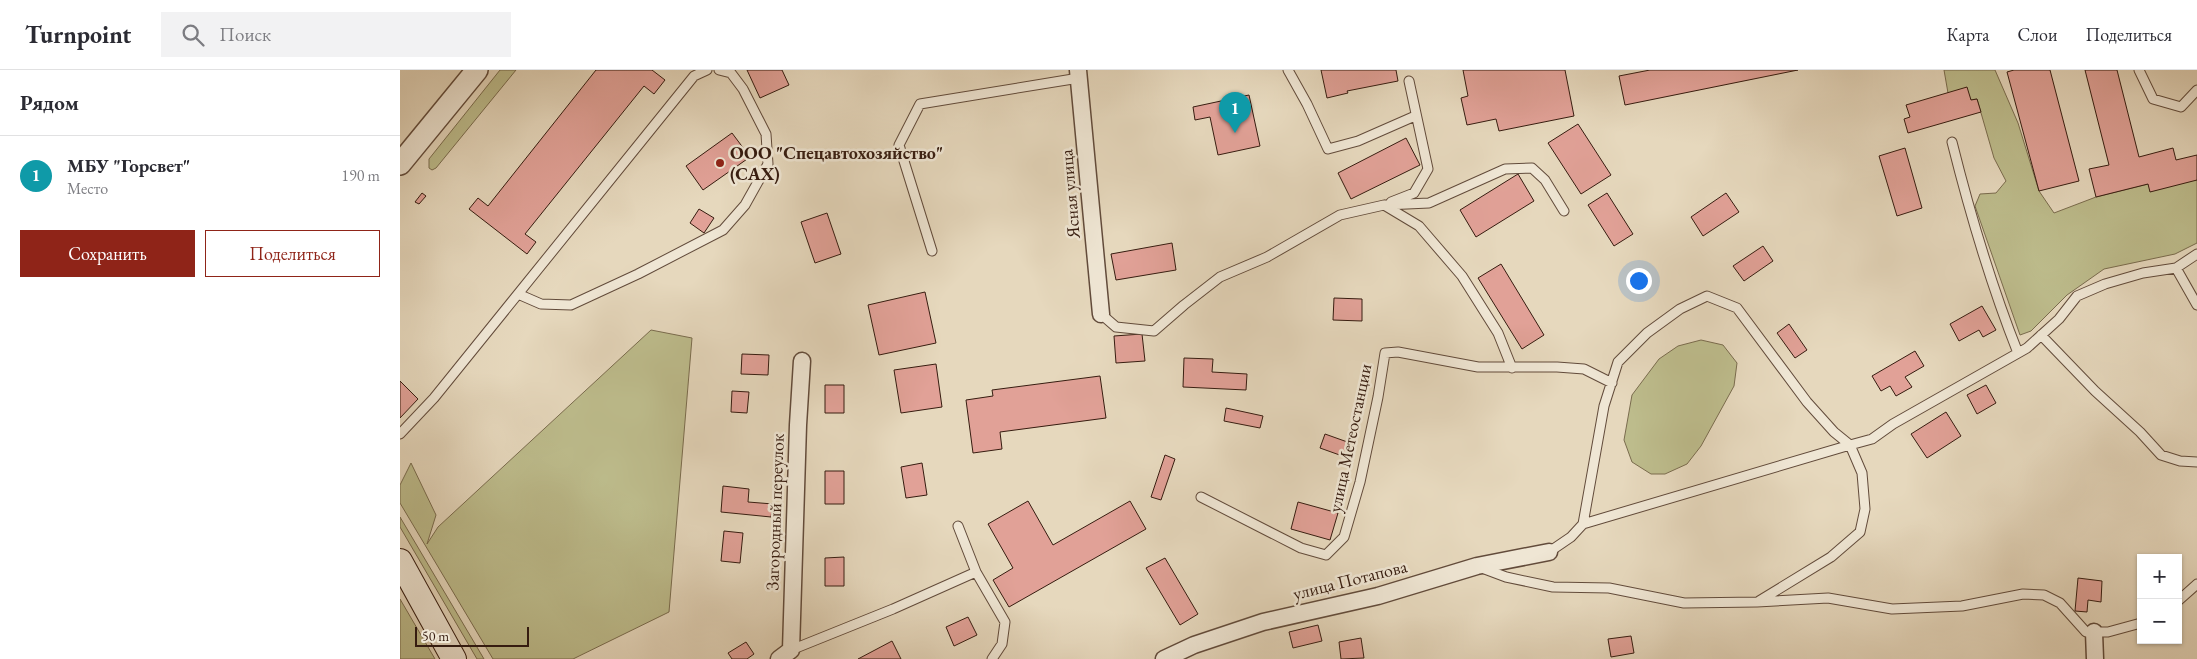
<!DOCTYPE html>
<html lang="ru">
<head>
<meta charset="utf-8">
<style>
	body { margin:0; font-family:"EB Garamond",serif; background:#f2f2f3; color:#2b2b33 }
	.controls { position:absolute; right:15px; bottom:15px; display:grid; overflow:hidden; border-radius:0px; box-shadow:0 1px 4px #0004 }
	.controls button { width:45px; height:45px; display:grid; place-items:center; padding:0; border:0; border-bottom:1px solid #e1e1e2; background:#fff; color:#2b2b33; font:25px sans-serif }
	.scale { position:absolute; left:15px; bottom:12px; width:114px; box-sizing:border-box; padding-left:5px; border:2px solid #361c10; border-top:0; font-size:14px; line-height:18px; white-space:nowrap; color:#361c10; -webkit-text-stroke:4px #efe6d4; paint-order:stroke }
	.you { position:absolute; left:1238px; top:210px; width:18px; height:18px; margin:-12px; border:4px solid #fff; border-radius:50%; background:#1a73e8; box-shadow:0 0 0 8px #1a73e833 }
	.badge { display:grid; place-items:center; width:32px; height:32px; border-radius:50%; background:#8f2418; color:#fff; font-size:16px; font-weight:700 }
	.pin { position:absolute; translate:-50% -41px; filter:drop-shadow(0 1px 2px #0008) }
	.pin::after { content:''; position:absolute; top:26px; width:18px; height:15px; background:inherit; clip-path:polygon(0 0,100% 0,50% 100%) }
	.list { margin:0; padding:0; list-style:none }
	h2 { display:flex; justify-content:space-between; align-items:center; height:65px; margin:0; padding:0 20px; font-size:21px }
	h2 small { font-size:16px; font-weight:400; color:#7c7c81 }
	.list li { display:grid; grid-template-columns:32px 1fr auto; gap:15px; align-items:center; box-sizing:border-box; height:80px; padding:0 20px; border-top:1px solid #e1e1e2 }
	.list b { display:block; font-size:19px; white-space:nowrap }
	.list p { margin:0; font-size:16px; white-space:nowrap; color:#7c7c81 }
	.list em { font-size:16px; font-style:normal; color:#7c7c81 }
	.actions { display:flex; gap:10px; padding:15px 20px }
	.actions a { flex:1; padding:11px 0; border:1px solid #8f2418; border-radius:0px; text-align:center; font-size:18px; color:#8f2418 }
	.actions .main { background:#8f2418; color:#fff }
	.icon { flex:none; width:28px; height:28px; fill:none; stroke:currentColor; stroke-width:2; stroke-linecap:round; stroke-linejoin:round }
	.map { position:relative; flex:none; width:1797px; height:589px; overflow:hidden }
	header { display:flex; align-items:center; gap:30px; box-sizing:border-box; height:70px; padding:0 25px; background:#fff; border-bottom:1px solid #e1e1e2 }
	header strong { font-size:24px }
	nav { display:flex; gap:28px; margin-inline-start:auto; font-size:18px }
	.search { width:350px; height:45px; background:#f2f2f3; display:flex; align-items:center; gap:12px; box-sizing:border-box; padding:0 18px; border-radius:0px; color:#7c7c81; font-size:19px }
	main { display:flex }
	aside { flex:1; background:#fff }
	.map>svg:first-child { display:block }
</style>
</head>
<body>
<header>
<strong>Turnpoint</strong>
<div class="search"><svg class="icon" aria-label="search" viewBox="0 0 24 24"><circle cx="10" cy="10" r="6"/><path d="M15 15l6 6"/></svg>Поиск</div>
<nav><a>Карта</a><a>Слои</a><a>Поделиться</a></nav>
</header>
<main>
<aside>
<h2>Рядом<small></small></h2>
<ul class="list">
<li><span class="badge" style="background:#0f9aa8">1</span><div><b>МБУ &quot;Горсвет&quot;</b><p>Место</p></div><em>190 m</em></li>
</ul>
<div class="actions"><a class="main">Сохранить</a><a>Поделиться</a></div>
</aside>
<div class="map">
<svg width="1797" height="589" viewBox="0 0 1797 589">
	<rect width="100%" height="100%" fill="#e6d8bd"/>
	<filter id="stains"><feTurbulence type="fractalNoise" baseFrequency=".004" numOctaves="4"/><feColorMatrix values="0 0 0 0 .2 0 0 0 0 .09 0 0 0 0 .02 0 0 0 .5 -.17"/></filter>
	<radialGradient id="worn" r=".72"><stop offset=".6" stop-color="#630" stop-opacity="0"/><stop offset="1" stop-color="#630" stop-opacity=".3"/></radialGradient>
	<path fill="#bdbc8c" stroke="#7a6c4e" d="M 100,0 L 116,0 L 36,98 L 32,100 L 29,98 L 29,89 Z
		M 1544,0 L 1595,0 L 1618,53 L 1639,121 L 1654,143 L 1696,127 L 1748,114 L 1797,110 L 1797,173 L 1775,184 L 1704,199 L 1667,225 L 1631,261 L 1620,265 L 1575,136 L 1580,124 L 1596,123 L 1606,111 L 1594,88 L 1577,29 L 1571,30 L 1548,23 Z
		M 251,260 L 292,268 L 269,542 L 173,589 L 93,589 L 0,433 L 0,415 L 11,393 L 36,445 L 27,474 L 38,457 Z
		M 1301,270 L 1323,275 L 1337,293 L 1334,316 L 1301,376 L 1287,394 L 1265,404 L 1251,404 L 1232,392 L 1224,370 L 1232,325 L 1259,289 L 1278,276 Z
		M 0,447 L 84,589 L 77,589 L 0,457 Z
		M 0,529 L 35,589 L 0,589 Z"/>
	<path fill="#e1a197" stroke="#361c10" d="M 196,0 L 252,0 L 265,10 L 254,24 L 244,16 L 125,164 L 136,172 L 127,184 L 69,139 L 78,128 L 88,136 Z
		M 347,0 L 382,0 L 389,15 L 360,28 Z
		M 921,0 L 996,0 L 998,11 L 947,21 L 948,23 L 927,28 Z
		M 1063,0 L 1165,0 L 1174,46 L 1099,61 L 1096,49 L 1067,55 L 1061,28 L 1068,26 Z
		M 1250,0 L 1398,0 L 1225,35 L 1219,6 Z
		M 1614,0 L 1650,0 L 1679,111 L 1639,121 L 1607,2 Z
		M 1685,0 L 1717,0 L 1739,87 L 1773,78 L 1776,90 L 1797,85 L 1797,110 L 1750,122 L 1748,114 L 1696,127 L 1689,99 L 1709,95 Z
		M 1567,17 L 1571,30 L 1577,29 L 1581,42 L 1508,63 L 1504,49 L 1510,47 L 1506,35 Z
		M 849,25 L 860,76 L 818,85 L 810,47 L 795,50 L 793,37 Z
		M 1178,54 L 1211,105 L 1181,124 L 1148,73 Z
		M 332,63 L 350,87 L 303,120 L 286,96 Z
		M 1006,68 L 1020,95 L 951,129 L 938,103 Z
		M 1505,78 L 1522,138 L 1497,146 L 1479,86 Z
		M 1118,104 L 1134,131 L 1076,167 L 1060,140 Z
		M 22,123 L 26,126 L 19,134 L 15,132 Z
		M 1207,123 L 1233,164 L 1214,176 L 1188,135 Z
		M 1326,123 L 1339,142 L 1303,166 L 1291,147 Z
		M 299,139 L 314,148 L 304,163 L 290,153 Z
		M 427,143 L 441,184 L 415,193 L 401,152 Z
		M 772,173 L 776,200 L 716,210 L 711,184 Z
		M 1363,176 L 1373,191 L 1344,211 L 1333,196 Z
		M 1101,194 L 1144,265 L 1122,279 L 1078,208 Z
		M 525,222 L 536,273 L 479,285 L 468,235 Z
		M 934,228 L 962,229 L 962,251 L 933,250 Z
		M 1582,236 L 1596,260 L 1583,267 L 1579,260 L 1559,271 L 1550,254 Z
		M 1389,254 L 1407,280 L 1395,288 L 1377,263 Z
		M 742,264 L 745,291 L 716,293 L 714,266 Z
		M 1515,281 L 1524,296 L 1505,307 L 1512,317 L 1496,326 L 1490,316 L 1481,321 L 1472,306 Z
		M 342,284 L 369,285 L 368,305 L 341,304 Z
		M 784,288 L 813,289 L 812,302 L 847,304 L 846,320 L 783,317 Z
		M 536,294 L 542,337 L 501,343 L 494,300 Z
		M 700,306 L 706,348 L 600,362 L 602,379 L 573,383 L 566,330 L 593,326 L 592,320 Z
		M 0,311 L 18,329 L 0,348 Z
		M 425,315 L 444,315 L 444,343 L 425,343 Z
		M 1586,315 L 1596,333 L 1577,344 L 1567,325 Z
		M 332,321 L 349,322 L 347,343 L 331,342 Z
		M 826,338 L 863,346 L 860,358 L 824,351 Z
		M 1546,342 L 1561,366 L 1527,388 L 1511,364 Z
		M 925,364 L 953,374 L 948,388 L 920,378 Z
		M 765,385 L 775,389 L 761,430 L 751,427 Z
		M 522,393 L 527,425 L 506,428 L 501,397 Z
		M 425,401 L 444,401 L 444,434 L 425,434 Z
		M 323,416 L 349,419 L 348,432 L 373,434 L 371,447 L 321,442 Z
		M 628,431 L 653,475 L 730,431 L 746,459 L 609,537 L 593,510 L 613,498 L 588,454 Z
		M 898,432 L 938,443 L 930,470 L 891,459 Z
		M 324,461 L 343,463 L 340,493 L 321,491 Z
		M 444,487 L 444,516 L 425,516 L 425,488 Z
		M 765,488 L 798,544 L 780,555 L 746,498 Z
		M 1678,508 L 1702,511 L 1701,532 L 1688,530 L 1687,542 L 1675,541 Z
		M 568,547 L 577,565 L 554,576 L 546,557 Z
		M 918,555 L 922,571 L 893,578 L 889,562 Z
		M 1231,566 L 1234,583 L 1211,587 L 1208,569 Z
		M 961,568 L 964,588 L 941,589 L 939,572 Z
		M 492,571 L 501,589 L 458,589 Z
		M 346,572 L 354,584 L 347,589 L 332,589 L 328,583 Z"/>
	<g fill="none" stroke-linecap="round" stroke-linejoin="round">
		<g stroke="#624b3b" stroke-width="11">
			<path id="service" d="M 888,0 L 907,34 L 928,79 L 958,71 L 1015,46
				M 1739,0 L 1753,29 L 1781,37 L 1797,20
				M 1552,72 C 1570,144 1591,215 1618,283
				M 991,132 L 1014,123 L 1028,99 L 1009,11
				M 985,135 L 1029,133 L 1105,99 L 1132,98 L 1145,110 L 1164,141
				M 532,181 L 499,75 L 520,34 L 679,8
				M 1776,198 L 1797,235
				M 118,224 L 141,234 L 171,235 L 238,204 L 323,160 L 345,135 L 368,94 L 366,64 L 343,19 L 331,3 L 319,0
				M 701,244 L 716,257 L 754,261 L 784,235 L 820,207 L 867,187 L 940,145 L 984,135 L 1019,156 L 1062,206 L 1098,263 L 1112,298
				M 1641,265 L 1695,321 L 1740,362 L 1761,385 L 1780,391 L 1797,392
				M 0,364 L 34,328 L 294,6 L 307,0
				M 801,427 L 901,478 L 926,485 L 944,467 L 960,412 L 978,327 L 985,283 L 998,282 L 1078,297 L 1157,297 L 1184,299 L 1212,313
				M 1183,454 L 1450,375 L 1462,403 L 1465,439 L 1460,462 L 1431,487 L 1359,531
				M 558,456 L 576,502 L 605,552 L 602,574 L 592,589
				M 1149,482 L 1171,467 L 1183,454 L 1204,336 L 1218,292 L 1247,263 L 1280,239 L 1307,226 L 1337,238 L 1407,332 L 1434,362 L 1450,375 L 1472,369 L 1493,354 L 1627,278 L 1659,249 L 1677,226 L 1705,214 L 1743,203 L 1776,198 L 1797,184
				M 1082,498 L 1106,507 L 1153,517 L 1209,518 L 1284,533 L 1357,532 L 1428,528 L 1492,539 L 1562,536 L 1623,524 L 1644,525 L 1660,533 L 1686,562 L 1708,562 L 1741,553
				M 1778,531 L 1797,514
				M 391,580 L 493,539 L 576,502"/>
		</g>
		<g stroke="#624b3b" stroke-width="19">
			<path id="minor" d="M 678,0 L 701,244
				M 1694,562 L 1695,589
				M 379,589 L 391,580 L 398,355 L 402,291
				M 764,589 L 794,575 L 863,552 L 978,526 L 1077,496 L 1149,482"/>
		</g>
		<g stroke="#624b3b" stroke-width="24">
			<path id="tertiary" d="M 0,94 L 77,0"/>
		</g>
		<g stroke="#361c10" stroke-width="26">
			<path id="secondary" d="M 0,491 L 54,589"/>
		</g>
		<use href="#service" stroke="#efe6d4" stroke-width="9"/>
		<use href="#minor" stroke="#efe6d4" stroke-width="16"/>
		<use href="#tertiary" stroke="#efe6d4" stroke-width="21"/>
		<use href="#secondary" stroke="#efe6d4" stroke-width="24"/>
	</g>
	<circle fill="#8f2418" stroke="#efe6d4" stroke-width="2" cx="320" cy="93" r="5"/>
	<g text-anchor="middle" stroke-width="5" stroke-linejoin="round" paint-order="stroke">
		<g font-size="18" font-weight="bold" fill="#361c10" stroke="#efe6d4" text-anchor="start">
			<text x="330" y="89">ООО "Спецавтохозяйство"<tspan x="330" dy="21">(САХ)</tspan></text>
		</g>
		<g font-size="18" fill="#361c10" stroke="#efe6d4">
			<text transform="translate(670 124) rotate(-95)" y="6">Ясная улица</text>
			<text transform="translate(950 368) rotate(-78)" y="6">улица Метеостанции</text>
			<text transform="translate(375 442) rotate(-88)" y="6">Загородный переулок</text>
			<text transform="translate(950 510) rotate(-14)" y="6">улица Потапова</text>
		</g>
	</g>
	<rect width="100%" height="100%" filter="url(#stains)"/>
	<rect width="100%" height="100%" fill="url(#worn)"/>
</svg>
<div class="controls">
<button>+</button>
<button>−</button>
</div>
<div class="scale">50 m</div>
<div class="you"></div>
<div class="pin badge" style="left:835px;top:63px;background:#0f9aa8">1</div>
</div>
</main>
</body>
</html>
